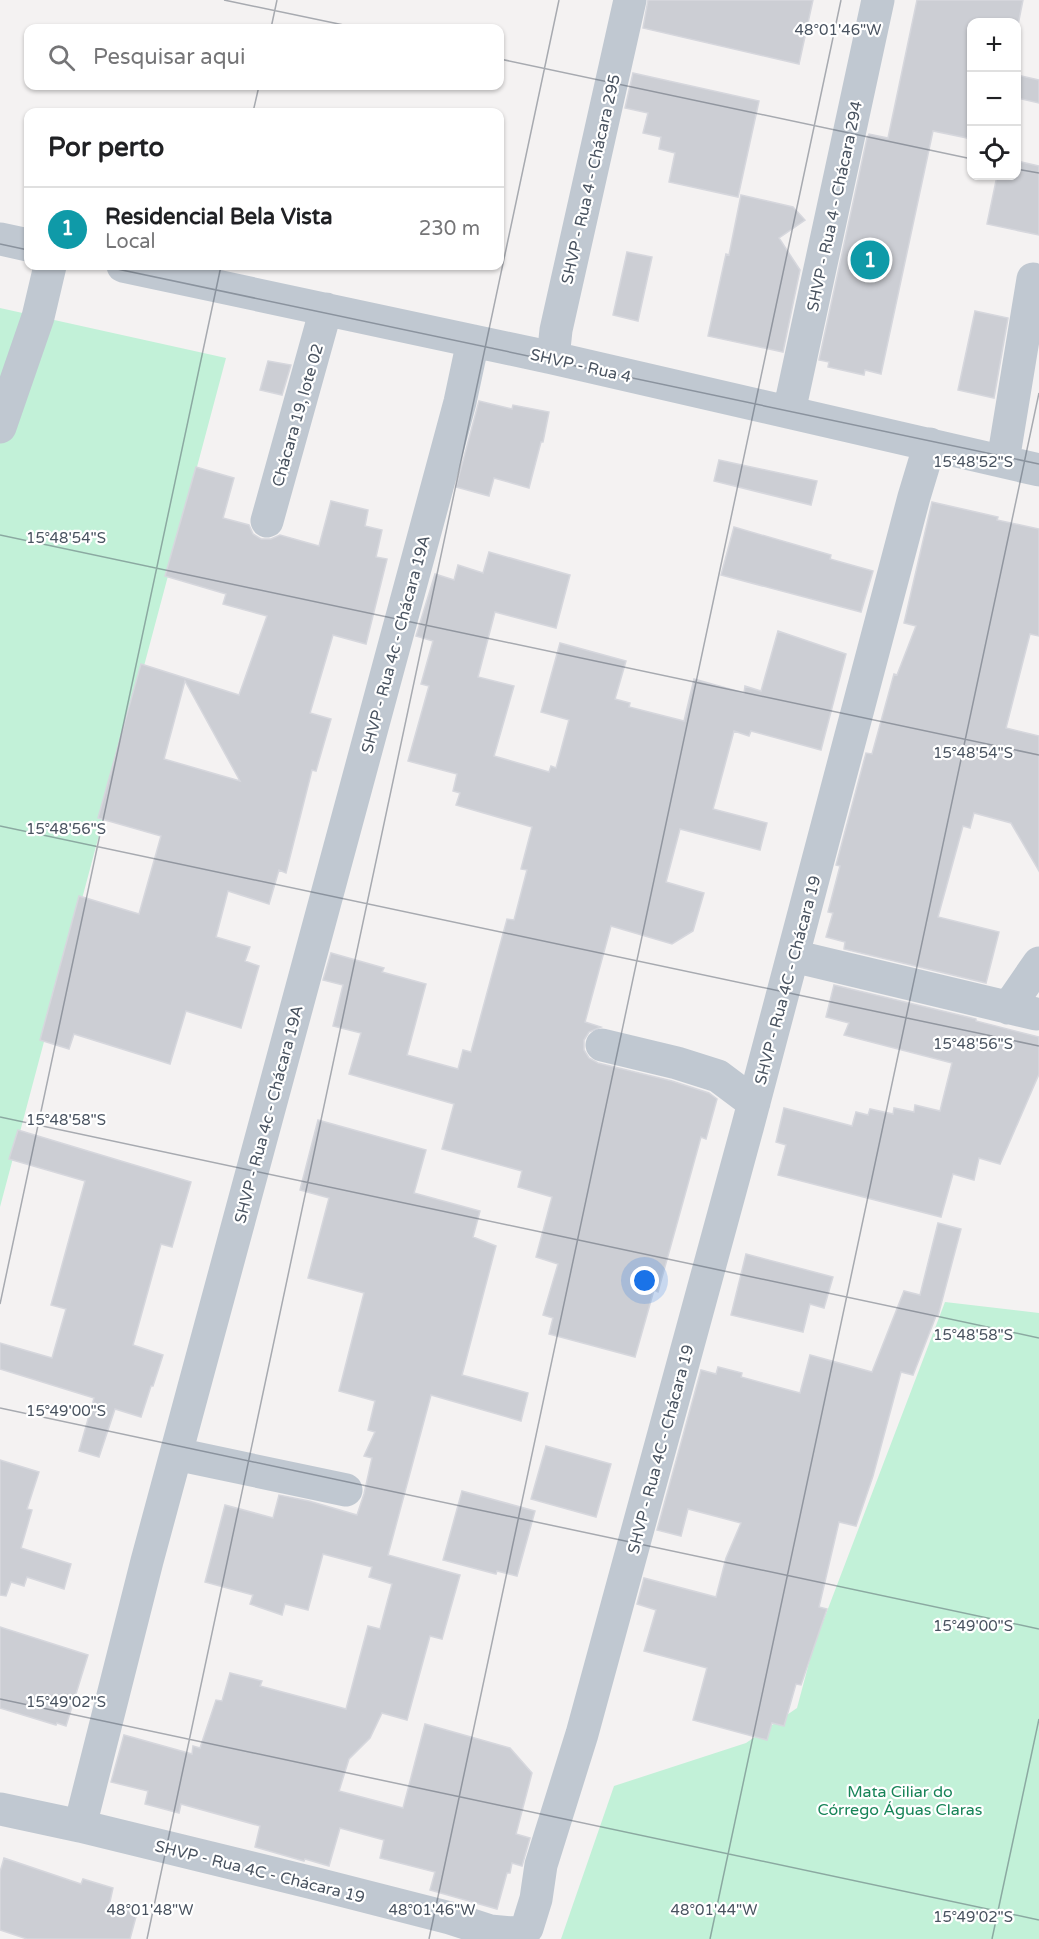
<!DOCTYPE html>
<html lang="pt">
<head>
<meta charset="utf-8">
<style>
	body { margin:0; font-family:"Varela Round",sans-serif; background:#f6f6f6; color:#202124 }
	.controls { position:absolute; right:18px; top:18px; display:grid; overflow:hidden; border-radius:12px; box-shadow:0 2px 4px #0004 }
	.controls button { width:54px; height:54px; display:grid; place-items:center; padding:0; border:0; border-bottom:2px solid #e0e0e0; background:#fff; color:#202124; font:30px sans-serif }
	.you { position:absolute; left:645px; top:1281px; width:21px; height:21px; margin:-15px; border:4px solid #fff; border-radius:50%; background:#1a73e8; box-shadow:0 0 0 9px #1a73e833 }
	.badge { display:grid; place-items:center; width:39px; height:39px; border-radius:50%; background:#1960e7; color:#fff; font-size:20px; font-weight:700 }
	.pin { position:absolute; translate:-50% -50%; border:3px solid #fff; box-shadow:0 2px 6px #0006 }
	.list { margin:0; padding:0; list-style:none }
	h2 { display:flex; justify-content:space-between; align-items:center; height:78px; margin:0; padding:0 24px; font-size:26px }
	h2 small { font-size:20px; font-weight:400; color:#757577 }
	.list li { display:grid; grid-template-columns:39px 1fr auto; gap:18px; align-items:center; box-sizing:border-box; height:84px; padding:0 24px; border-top:2px solid #e0e0e0 }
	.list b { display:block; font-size:22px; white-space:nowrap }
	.list p { margin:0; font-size:20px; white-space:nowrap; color:#757577 }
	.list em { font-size:20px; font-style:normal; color:#757577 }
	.icon { flex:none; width:33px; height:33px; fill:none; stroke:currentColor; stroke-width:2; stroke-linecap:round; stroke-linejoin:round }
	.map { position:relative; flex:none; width:1039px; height:1939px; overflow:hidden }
	.search { position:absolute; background:#fff; box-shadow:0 2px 4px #0004; left:24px; top:24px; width:480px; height:66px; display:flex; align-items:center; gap:15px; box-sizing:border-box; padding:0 21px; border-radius:12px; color:#757577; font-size:22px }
	.panel { position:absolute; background:#fff; box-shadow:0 2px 4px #0004; left:24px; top:108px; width:480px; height:162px; border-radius:12px }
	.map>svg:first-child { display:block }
</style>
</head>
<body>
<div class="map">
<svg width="1039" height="1939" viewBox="0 0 1039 1939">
	<rect width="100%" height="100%" fill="#f4f2f2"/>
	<path fill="#c2f1d8" d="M 0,308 L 226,358 L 0,1207 Z
		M 945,1302 L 1039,1313 L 1039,1939 L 561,1939 L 614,1786 L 746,1743 L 797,1708 L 813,1648 Z"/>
	<path fill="#ccced4" stroke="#d6d7dd" stroke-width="1.5" fill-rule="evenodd" d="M 648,0 L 813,0 L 799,64 L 643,28 Z
		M 917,0 L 1023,0 L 1017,30 L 1017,22 L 972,22 L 972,139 L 933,131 L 881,374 L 865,370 L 864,375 L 828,367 L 829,362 L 819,360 L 867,138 L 869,134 L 888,138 Z
		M 633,73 L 759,101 L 738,197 L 669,182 L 675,153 L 659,149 L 661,137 L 643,133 L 648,113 L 625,108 Z
		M 1017,75 L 1039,80 L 1039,103 L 1017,98 Z
		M 1017,161 L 1039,166 L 1039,235 L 987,224 L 997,176 L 1017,176 Z
		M 741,195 L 793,207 L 805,220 L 779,238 L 800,270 L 783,352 L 708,336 L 726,254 L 729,255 Z
		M 627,252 L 652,257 L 638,321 L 613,315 Z
		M 975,311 L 1008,318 L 994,398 L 958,390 Z
		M 268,361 L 291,365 L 282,395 L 260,390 Z
		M 479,401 L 512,409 L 513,405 L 549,412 L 543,442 L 541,442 L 529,488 L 494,478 L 489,496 L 456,487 Z
		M 719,460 L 817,481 L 811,505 L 714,481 Z
		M 196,467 L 234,478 L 223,518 L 249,525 L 253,534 L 261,539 L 271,539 L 280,535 L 319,546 L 331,501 L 368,510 L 365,526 L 382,530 L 376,557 L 387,559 L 366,644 L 333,635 L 310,713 L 331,719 L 316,771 L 312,770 L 286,873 L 279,870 L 269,904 L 228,891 L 216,937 L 250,947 L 245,961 L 259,966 L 241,1028 L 186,1011 L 170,1064 L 74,1034 L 69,1049 L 40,1040 L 79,896 L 139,914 L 161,836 L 98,818 L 141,664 L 239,695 L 267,616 L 223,604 L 226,594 L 165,576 ZM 185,681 L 240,781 L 164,759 Z
		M 932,502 L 998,517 L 997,520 L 1039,529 L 1039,636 L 1030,634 L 1006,728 L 1039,736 L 1039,871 L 1011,823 L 974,813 L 970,828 L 963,826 L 938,917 L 999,932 L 986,983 L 844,949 L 845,942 L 826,937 L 833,913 L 828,912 L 840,866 L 836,865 L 866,753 L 872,754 L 894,674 L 897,675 L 916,626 L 904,623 Z
		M 734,527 L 831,555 L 830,559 L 873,571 L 861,612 L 721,575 Z
		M 489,552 L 570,575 L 556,628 L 495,612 L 478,677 L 514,686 L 494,756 L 549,772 L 551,766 L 556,768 L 569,720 L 541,712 L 560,643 L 626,661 L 615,699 L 630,703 L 629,707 L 684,721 L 694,679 L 744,693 L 745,686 L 761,691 L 778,631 L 846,654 L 821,750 L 751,731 L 749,736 L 734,731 L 713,809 L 767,823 L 760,850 L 680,829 L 666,882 L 704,893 L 693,931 L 672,944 L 611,926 L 585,1022 L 601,1027 L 589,1032 L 584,1040 L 584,1050 L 589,1058 L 598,1063 L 672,1081 L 709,1093 L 717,1099 L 706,1139 L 701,1137 L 658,1292 L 654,1290 L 635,1357 L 549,1334 L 553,1318 L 543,1315 L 558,1264 L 536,1257 L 552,1197 L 518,1187 L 522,1171 L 442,1149 L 454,1104 L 349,1074 L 361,1033 L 333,1026 L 343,985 L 323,980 L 331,953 L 384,968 L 382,972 L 426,984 L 407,1055 L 458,1069 L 463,1050 L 471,1052 L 507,919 L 514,920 L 527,870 L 521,869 L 532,827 L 456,805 L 460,793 L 453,791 L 457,774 L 408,761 L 429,686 L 421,684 L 433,641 L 416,636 L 435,574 L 454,580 L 458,565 L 483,573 Z
		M 834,985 L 976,1019 L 976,1021 L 1039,1037 L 1039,1074 L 1000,1164 L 979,1158 L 974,1180 L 953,1174 L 941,1217 L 778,1175 L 786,1145 L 776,1142 L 784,1108 L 852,1126 L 856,1112 L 868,1115 L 870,1109 L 893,1114 L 894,1108 L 914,1112 L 915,1105 L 940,1111 L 952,1063 L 844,1035 L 849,1023 L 826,1017 Z
		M 318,1120 L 426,1150 L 414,1193 L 480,1211 L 473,1237 L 496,1246 L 462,1375 L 528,1393 L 521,1421 L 431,1395 L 388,1555 L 460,1575 L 442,1639 L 430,1636 L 407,1720 L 382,1713 L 370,1738 L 349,1759 L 339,1791 L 403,1808 L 425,1724 L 510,1748 L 532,1773 L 516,1834 L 530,1838 L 522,1866 L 512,1863 L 510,1873 L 507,1873 L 497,1909 L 430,1890 L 435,1872 L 380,1858 L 384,1840 L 340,1828 L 329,1866 L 305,1859 L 304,1861 L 255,1847 L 260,1826 L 181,1804 L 179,1813 L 145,1804 L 148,1791 L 111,1782 L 124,1735 L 192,1754 L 193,1746 L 200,1748 L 216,1700 L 222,1701 L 230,1673 L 262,1681 L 260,1686 L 346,1709 L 368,1626 L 380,1629 L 392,1584 L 369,1577 L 372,1567 L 323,1554 L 308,1610 L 285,1604 L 282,1615 L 250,1604 L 253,1595 L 205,1582 L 225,1505 L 273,1518 L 279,1495 L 309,1501 L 357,1515 L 364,1494 L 372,1458 L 364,1456 L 375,1432 L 368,1430 L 375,1401 L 339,1391 L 364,1293 L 308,1278 L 329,1198 L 300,1190 Z
		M 18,1130 L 191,1182 L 172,1247 L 161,1244 L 133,1345 L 163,1355 L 153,1386 L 151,1386 L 141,1417 L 115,1409 L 99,1457 L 79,1451 L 94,1398 L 0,1369 L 0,1343 L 52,1358 L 66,1309 L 51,1305 L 85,1181 L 9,1159 Z
		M 938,1223 L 961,1229 L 938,1316 L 936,1316 L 913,1375 L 901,1372 L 873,1476 L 856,1526 L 839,1522 L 819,1607 L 827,1609 L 801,1685 L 796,1684 L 784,1726 L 772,1723 L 767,1740 L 693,1720 L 707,1668 L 644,1651 L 656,1610 L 637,1604 L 644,1578 L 716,1597 L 726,1558 L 741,1523 L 688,1509 L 681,1536 L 657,1530 L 701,1370 L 716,1374 L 718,1367 L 742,1373 L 741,1377 L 800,1393 L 810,1355 L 872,1372 L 904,1291 L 920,1295 Z
		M 746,1254 L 833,1277 L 824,1308 L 810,1304 L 803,1332 L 731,1315 Z
		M 546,1446 L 611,1464 L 596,1517 L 531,1499 Z
		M 0,1460 L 39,1472 L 27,1509 L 32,1510 L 21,1548 L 71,1564 L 64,1589 L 27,1577 L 24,1586 L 11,1582 L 6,1596 L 0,1595 Z
		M 462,1491 L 535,1511 L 517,1576 L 497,1571 L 496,1574 L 443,1560 Z
		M 0,1627 L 88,1655 L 66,1726 L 57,1723 L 56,1725 L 0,1708 Z
		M 4,1858 L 81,1884 L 83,1879 L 113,1888 L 109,1906 L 137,1913 L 130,1939 L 27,1939 L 0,1930 L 0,1872 Z"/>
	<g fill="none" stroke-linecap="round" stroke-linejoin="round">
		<path stroke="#c0c8d1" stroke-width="33" d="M 0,239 L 28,245
			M 123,266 L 553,358 L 1039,470
			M 553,358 L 556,330 L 630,0
			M 789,412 L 878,0
			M 0,427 L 38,317 L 50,266
			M 1003,461 L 1033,279
			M 267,521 L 326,309
			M 793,956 L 1036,1014
			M 1008,1008 L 1039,963
			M 602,1045 L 677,1063 L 718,1076 L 754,1103
			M 176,1454 L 346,1490
			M 0,1809 L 80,1826 L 321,1885 L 450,1918 L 490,1931 L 512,1933 L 522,1932 L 527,1928 L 536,1899 L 541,1865 L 582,1734 L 748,1125 L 914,497 L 930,444
			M 80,1826 L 147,1561 L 460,402 L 473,341"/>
	</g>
	<path fill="none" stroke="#495360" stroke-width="1.5" stroke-opacity="0.45" d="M 224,0 L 358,28M 271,28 L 277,0M 500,59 L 972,159M 253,112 L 259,86M 1016,169 L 1039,173M 0,244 L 28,250M 103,266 L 1039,464M 0,535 L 1039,755M 0,826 L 1039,1046M 0,1117 L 1039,1338M 0,1304 L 221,266M 0,1408 L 1039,1629M 0,1699 L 1039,1920M 147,1939 L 559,0M 429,1939 L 841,0M 710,1939 L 1039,393M 992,1939 L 1039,1719"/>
	<g text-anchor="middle" stroke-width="4.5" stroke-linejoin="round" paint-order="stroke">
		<g font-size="16" fill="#495360" stroke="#fff">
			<text transform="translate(590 179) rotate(-77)" y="6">SHVP - Rua 4 - Chácara 295</text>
			<text transform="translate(834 206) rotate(-78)" y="6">SHVP - Rua 4 - Chácara 294</text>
			<text transform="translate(581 365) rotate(13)" y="6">SHVP - Rua 4</text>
			<text transform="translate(297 415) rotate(-74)" y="6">Chácara 19, lote 02</text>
			<text transform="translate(395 644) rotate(-75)" y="6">SHVP - Rua 4c - Chácara 19A</text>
			<text transform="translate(787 980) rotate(-75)" y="6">SHVP - Rua 4C - Chácara 19</text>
			<text transform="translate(268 1114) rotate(-75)" y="6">SHVP - Rua 4c - Chácara 19A</text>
			<text transform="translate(660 1449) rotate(-75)" y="6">SHVP - Rua 4C - Chácara 19</text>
			<text transform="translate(260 1871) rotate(14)" y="6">SHVP - Rua 4C - Chácara 19</text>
		</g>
		<g font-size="16" fill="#178458" stroke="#fff">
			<text x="900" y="1797">Mata Ciliar do<tspan x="900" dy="18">Córrego Águas Claras</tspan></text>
		</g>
	</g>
	<g font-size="15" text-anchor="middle" fill="#495360" stroke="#fff" stroke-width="4.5" stroke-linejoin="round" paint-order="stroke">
		<text x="838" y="35">48°01'46"W</text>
		<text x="973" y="467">15°48'52"S</text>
		<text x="66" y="543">15°48'54"S</text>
		<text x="973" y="758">15°48'54"S</text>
		<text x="66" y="834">15°48'56"S</text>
		<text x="973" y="1049">15°48'56"S</text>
		<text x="66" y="1125">15°48'58"S</text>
		<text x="973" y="1340">15°48'58"S</text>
		<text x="66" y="1416">15°49'00"S</text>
		<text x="973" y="1631">15°49'00"S</text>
		<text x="66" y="1707">15°49'02"S</text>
		<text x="150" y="1915">48°01'48"W</text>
		<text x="432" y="1915">48°01'46"W</text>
		<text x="714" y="1915">48°01'44"W</text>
		<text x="973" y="1922">15°49'02"S</text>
	</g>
</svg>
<div class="controls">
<button>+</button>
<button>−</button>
<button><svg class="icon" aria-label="locate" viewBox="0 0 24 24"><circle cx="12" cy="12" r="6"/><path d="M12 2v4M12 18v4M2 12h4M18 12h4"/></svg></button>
</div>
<div class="you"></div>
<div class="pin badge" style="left:870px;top:260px;background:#0f9aa8">1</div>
<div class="search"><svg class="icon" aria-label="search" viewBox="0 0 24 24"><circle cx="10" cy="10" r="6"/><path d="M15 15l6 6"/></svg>Pesquisar aqui</div>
<section class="panel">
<h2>Por perto<small></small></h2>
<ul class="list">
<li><span class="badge" style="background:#0f9aa8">1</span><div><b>Residencial Bela Vista</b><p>Local</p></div><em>230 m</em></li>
</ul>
</section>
</div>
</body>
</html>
